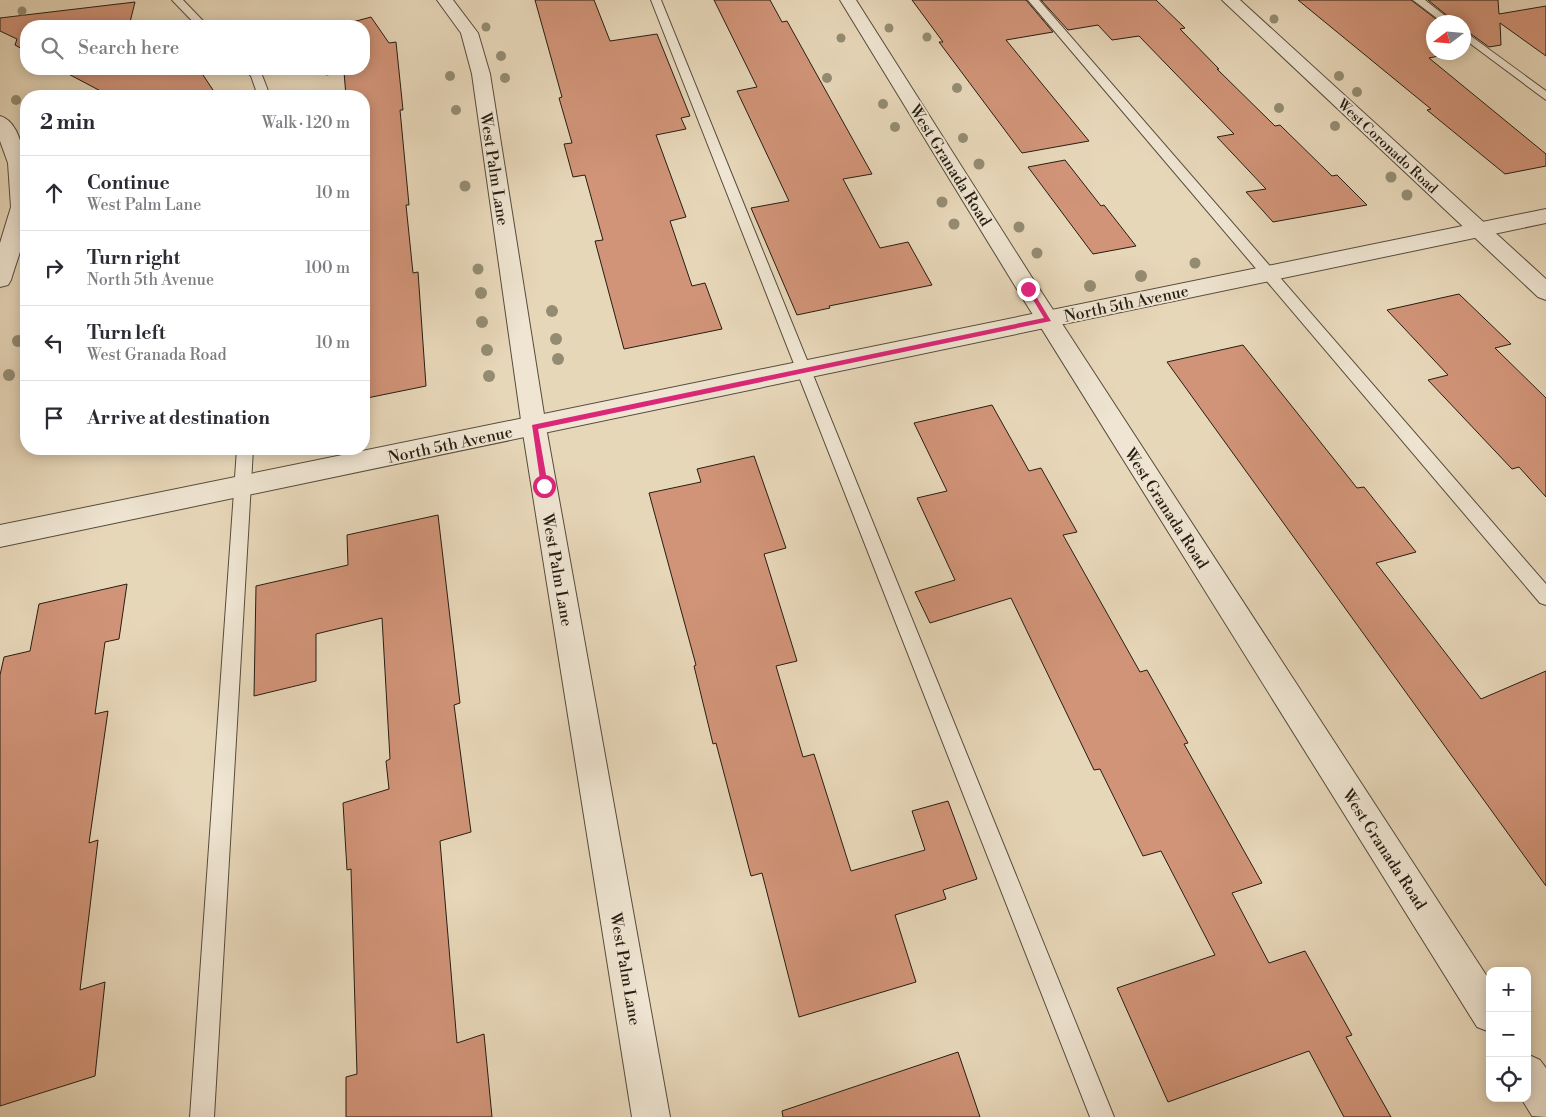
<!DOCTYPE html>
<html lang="en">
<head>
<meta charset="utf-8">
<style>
	body { margin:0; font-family:"Libre Bodoni",serif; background:#f7f7f7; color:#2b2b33 }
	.controls { position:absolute; right:15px; bottom:15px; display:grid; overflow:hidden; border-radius:10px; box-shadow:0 2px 12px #0003 }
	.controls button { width:45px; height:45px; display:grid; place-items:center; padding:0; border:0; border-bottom:1px solid #e1e1e2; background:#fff; color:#2b2b33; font:25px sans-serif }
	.compass { position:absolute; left:1426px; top:15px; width:45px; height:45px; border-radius:50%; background:#fff; box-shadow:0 2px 12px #0003; rotate:254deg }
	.stop { position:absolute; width:15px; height:15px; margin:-11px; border:4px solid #db2777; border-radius:50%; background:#fff }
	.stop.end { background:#db2777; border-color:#fff; box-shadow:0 1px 5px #0008 }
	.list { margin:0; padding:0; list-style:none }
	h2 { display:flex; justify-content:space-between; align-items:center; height:65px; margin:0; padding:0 20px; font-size:21px }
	h2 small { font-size:16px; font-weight:400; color:#7c7c81 }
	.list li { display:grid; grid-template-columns:32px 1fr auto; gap:15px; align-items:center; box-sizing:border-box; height:75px; padding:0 20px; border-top:1px solid #e1e1e2 }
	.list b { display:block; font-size:19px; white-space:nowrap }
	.list p { margin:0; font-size:16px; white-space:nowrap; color:#7c7c81 }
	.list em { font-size:16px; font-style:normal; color:#7c7c81 }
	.icon { flex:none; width:28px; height:28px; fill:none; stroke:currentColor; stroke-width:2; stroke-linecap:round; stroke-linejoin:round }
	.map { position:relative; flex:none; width:1546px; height:1117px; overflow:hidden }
	.search { position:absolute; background:#fff; box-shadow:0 2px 12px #0003; left:20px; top:20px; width:350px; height:55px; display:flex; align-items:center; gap:12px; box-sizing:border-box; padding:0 18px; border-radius:20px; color:#7c7c81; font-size:19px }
	.panel { position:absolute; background:#fff; box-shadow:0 2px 12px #0003; left:20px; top:90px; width:350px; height:365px; border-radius:20px }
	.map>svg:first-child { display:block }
</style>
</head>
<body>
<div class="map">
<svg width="1546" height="1117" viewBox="0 0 1546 1117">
	<rect width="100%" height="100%" fill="#e7d7b9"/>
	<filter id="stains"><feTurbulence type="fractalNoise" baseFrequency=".004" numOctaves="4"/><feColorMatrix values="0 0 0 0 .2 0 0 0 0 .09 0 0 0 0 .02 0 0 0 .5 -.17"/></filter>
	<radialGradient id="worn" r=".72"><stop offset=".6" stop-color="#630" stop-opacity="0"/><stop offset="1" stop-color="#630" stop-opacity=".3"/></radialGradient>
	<path fill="#d19478" stroke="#261d12" d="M 535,0 L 594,0 L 610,41 L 657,34 L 690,116 L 681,118 L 686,129 L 656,135 L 686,217 L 670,221 L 692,286 L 705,283 L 722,329 L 624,349 L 595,241 L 603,240 L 585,175 L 573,177 L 564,144 L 572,143 L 559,98 L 562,97 Z
		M 714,0 L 770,0 L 782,22 L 787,21 L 872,174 L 843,179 L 880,248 L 908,242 L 932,285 L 829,306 L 830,308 L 797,315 L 751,208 L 789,201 L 737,91 L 757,87 Z
		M 912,0 L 1026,0 L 1053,32 L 1006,40 L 1089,141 L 1022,153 L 939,42 L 943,42 Z
		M 1041,0 L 1156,0 L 1185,28 L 1180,29 L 1219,69 L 1217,69 L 1275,126 L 1280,125 L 1332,176 L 1337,175 L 1367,205 L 1273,222 L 1246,192 L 1266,189 L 1217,137 L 1234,134 L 1139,36 L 1112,40 L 1098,25 L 1068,30 Z
		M 1298,0 L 1411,0 L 1440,22 L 1434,22 L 1434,52 L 1458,52 L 1429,58 L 1546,154 L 1546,166 L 1505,174 L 1427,110 L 1431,109 Z
		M 1428,0 L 1498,0 L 1499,14 L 1546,6 L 1546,56 L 1500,23 L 1501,45 L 1489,47 L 1464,29 L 1464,22 L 1455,22 Z
		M 135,2 L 129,26 L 26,26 L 26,51 L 15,45 L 17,39 L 0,31 L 0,18 Z
		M 371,17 L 389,43 L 396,42 L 403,110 L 400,110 L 409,205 L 406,205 L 413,273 L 418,272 L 426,386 L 367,398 L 364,332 L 364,96 L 346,96 L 344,72 L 326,75 L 326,69 L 364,69 L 364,26 L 338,26 Z
		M 59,69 L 199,69 L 217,96 L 110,96 Z
		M 1065,160 L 1101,206 L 1104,205 L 1136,246 L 1093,254 L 1028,167 Z
		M 1459,294 L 1511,344 L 1495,348 L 1546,398 L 1546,497 L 1519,467 L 1512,469 L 1428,380 L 1448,375 L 1387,310 Z
		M 1243,345 L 1357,488 L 1364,487 L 1416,552 L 1376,563 L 1481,699 L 1546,671 L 1546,886 L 1167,362 Z
		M 992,405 L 1029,471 L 1041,468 L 1077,532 L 1063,535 L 1140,672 L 1147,670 L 1188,743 L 1184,744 L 1262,883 L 1232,893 L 1269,963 L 1305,951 L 1352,1035 L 1346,1037 L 1391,1117 L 1344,1117 L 1309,1051 L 1168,1102 L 1117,988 L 1215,955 L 1161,851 L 1143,856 L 1100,769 L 1094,770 L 1011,598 L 930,623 L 915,592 L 955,580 L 917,498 L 947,491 L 914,423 Z
		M 754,456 L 786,548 L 764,554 L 797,661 L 776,666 L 803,757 L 814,754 L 851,871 L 925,850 L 912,811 L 948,801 L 977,879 L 943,890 L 946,899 L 895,915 L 916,982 L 799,1017 L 762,873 L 751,876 L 716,743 L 713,744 L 694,666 L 696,665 L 649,493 L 701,482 L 697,469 Z
		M 438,515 L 460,703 L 454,705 L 471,832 L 440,841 L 457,1043 L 484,1034 L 492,1117 L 346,1117 L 346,1077 L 357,1074 L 351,869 L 347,870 L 343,803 L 389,789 L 386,761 L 390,759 L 382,618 L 316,634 L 316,681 L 254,696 L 256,586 L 348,565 L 347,535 Z
		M 127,584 L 119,639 L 105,642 L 95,714 L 108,711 L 89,843 L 98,840 L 80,990 L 105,982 L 95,1076 L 0,1106 L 0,675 L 4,657 L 30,651 L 39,604 Z
		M 958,1052 L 980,1117 L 783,1117 L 782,1111 Z"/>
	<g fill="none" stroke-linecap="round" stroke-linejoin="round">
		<g stroke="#564c3c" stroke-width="2">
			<path id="service" d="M 172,0 L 183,0 L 208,26 L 197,26 Z
				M 651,0 L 661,0 L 1114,1117 L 1090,1117 Z
				M 1028,0 L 1039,0 L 1546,584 L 1546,605 L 1540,603 Z
				M 1413,0 L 1425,0 L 1453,22 L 1442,22 Z
				M 1464,31 L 1546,91 L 1546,100 L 1464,39 Z
				M 244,69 L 256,69 L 262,75 L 270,96 L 258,96 L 251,76 Z
				M 237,449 L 253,449 L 214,1117 L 190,1117 Z"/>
		</g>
		<g stroke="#564c3c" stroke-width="2">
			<path id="minor" d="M 437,0 L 453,0 L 478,33 L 490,74 L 546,427 L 670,1117 L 632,1117 L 522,427 L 472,74 L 461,33 Z
				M 840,0 L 856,0 L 1031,276 L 1490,981 L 1490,1032 L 1477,1027 L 1015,286 Z
				M 1222,0 L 1240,0 L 1546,279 L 1546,300 L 1538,297 Z
				M 0,116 C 30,124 28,198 26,223 C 25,242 16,262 11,280 L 8,285 L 0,287 L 0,243 L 11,207 L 8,163 L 0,141 Z
				M 1527,1054 L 1540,1060 L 1546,1068 L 1546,1117 L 1532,1116 L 1521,1098 L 1527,1098 Z"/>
		</g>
		<g stroke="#564c3c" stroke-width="2">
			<path id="tertiary" d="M 1546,209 L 1546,223 L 0,547 L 0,525 Z"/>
		</g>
		<use href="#service" fill="#efe5d2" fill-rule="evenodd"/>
		<use href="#minor" fill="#efe5d2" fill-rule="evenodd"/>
		<use href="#tertiary" fill="#efe5d2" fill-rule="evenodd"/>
	</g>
	<g fill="#948c72">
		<circle cx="22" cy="11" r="4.5"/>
		<circle cx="1274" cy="19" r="4.5"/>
		<circle cx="486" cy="27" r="4.5"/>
		<circle cx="889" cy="28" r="4.5"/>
		<circle cx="927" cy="37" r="4.5"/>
		<circle cx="841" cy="38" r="4.5"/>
		<circle cx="501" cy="56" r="5"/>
		<circle cx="450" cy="76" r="5"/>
		<circle cx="1339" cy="76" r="5"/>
		<circle cx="505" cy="78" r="5"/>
		<circle cx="827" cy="78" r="5"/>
		<circle cx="957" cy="88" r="5"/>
		<circle cx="1357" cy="92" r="5"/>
		<circle cx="16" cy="100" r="5"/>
		<circle cx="883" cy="104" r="5"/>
		<circle cx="1279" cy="108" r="5"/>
		<circle cx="456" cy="110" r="5"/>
		<circle cx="1335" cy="126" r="5"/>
		<circle cx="895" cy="127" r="5"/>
		<circle cx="963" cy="138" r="5"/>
		<circle cx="979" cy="164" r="5.5"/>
		<circle cx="1391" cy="177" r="5.5"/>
		<circle cx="465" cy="186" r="5.5"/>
		<circle cx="1407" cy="195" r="5.5"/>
		<circle cx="942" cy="202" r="5.5"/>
		<circle cx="954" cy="224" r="5.5"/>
		<circle cx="1019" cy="227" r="5.5"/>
		<circle cx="1037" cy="253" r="5.5"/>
		<circle cx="1195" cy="263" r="5.5"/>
		<circle cx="478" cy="269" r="5.5"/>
		<circle cx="1141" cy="276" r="6"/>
		<circle cx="1090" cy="286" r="6"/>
		<circle cx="481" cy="293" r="6"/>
		<circle cx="552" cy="311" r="6"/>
		<circle cx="482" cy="322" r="6"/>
		<circle cx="556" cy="339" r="6"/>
		<circle cx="18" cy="341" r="6"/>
		<circle cx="487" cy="350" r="6"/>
		<circle cx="558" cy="359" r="6"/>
		<circle cx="9" cy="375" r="6"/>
		<circle cx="489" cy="376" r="6"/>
	</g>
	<path fill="#db2777" d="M 1026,288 L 1031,288 L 1051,321 L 538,429 L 548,486 L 544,489 L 541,486 L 532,425 L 1044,318 Z"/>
	<g text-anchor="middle" stroke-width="4" stroke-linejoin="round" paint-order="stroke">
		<g font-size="14" fill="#261d12" stroke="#efe5d2">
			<text transform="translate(1388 146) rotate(43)" y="5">West Coronado Road</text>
		</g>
		<g font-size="16" fill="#261d12" stroke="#efe5d2">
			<text transform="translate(951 165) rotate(58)" y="6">West Granada Road</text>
			<text transform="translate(495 169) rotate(81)" y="6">West Palm Lane</text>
			<text transform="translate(1126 303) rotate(-12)" y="6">North 5th Avenue</text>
			<text transform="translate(450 444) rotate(-12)" y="6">North 5th Avenue</text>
			<text transform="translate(1167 508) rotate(57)" y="6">West Granada Road</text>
			<text transform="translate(558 570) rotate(80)" y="6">West Palm Lane</text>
			<text transform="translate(1385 849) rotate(57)" y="6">West Granada Road</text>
			<text transform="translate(626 969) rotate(80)" y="6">West Palm Lane</text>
		</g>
	</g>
	<rect width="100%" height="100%" filter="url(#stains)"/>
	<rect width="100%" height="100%" fill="url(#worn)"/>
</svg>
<div class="controls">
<button>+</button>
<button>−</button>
<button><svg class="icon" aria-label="locate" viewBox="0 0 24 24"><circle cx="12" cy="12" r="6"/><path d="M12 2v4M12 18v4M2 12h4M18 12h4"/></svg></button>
</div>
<svg class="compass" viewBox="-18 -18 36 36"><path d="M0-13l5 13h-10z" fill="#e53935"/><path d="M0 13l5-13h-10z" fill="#7c7c81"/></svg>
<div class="stop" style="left:544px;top:486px"></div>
<div class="stop end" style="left:1028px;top:289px"></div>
<div class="search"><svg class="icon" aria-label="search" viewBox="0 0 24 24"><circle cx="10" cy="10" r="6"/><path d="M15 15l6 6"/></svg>Search here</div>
<section class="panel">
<h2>2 min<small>Walk · 120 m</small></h2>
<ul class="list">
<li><svg class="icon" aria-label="ahead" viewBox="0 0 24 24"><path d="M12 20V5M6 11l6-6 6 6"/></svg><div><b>Continue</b><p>West Palm Lane</p></div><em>10 m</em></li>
<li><svg class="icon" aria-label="right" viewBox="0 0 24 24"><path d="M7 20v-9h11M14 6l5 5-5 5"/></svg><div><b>Turn right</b><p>North 5th Avenue</p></div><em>100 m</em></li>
<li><svg class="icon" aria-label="left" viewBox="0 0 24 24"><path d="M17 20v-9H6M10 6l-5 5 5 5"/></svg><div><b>Turn left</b><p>West Granada Road</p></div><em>10 m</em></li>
<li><svg class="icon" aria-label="arrive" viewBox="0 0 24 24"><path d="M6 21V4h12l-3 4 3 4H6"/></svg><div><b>Arrive at destination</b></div></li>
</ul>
</section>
</div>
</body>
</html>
